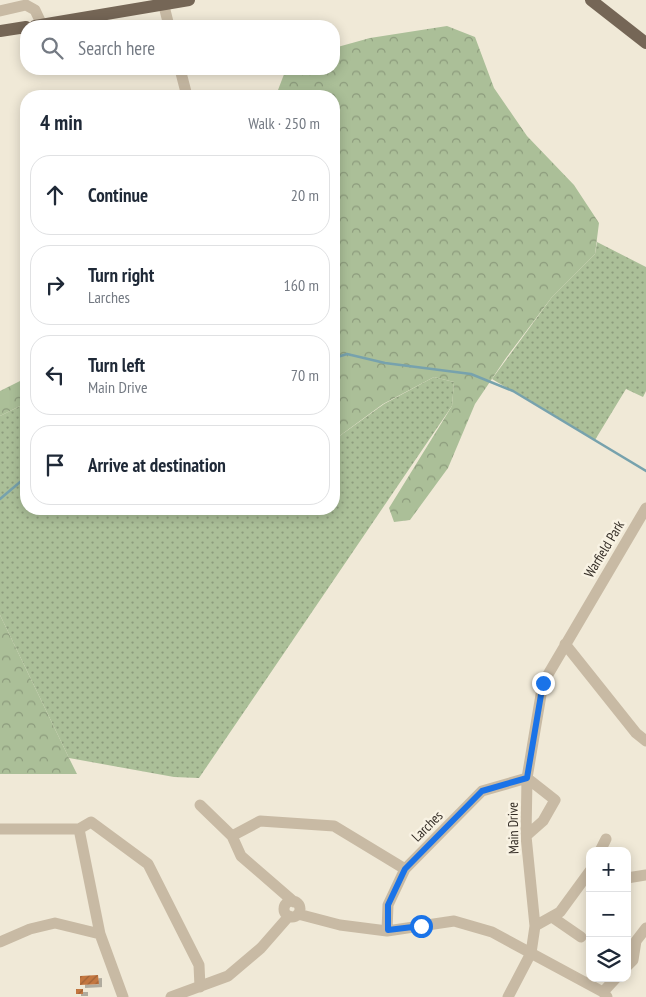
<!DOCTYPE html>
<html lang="en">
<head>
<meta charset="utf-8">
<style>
	body { margin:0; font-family:"PT Sans Narrow",sans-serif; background:#f6f6f7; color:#1f2937 }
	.controls { position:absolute; right:15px; bottom:15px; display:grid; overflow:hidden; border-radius:10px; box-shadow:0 2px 12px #0003 }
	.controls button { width:45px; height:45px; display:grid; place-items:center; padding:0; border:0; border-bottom:1px solid #e0e1e3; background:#fff; color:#1f2937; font:25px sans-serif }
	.stop { position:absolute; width:15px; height:15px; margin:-11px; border:4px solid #1a73e8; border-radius:50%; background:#fff }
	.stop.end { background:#1a73e8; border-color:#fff; box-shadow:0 1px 5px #0008 }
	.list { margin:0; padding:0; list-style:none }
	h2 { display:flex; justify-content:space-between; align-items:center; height:65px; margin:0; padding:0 20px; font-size:21px }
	h2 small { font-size:16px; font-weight:400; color:#747a83 }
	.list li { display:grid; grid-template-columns:32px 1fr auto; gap:15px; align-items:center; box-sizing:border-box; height:80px; margin:0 10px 10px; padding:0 10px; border:1px solid #e0e1e3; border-radius:20px }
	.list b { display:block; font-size:19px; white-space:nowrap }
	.list p { margin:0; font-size:16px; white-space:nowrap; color:#747a83 }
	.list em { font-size:16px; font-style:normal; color:#747a83 }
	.icon { flex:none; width:28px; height:28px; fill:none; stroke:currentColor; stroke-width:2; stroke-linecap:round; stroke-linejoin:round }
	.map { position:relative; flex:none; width:646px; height:997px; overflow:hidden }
	.search { position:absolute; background:#fff; box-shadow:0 2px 12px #0003; left:20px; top:20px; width:320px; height:55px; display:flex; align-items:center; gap:12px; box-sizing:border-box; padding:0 18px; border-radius:20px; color:#747a83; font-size:19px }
	.panel { position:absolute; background:#fff; box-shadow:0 2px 12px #0003; left:20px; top:90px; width:320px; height:425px; border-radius:20px }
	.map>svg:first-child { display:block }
</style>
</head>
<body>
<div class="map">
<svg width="646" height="997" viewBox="0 0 646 997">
	<defs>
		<pattern id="grass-dots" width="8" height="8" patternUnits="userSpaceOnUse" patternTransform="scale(1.25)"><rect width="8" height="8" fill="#abbf98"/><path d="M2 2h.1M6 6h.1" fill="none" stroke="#8c9b7c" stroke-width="1.8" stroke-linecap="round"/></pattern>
		<pattern id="forest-crowns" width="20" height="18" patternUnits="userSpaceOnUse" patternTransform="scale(1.25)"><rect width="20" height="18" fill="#abbf98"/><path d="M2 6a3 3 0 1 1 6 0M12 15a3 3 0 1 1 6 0" fill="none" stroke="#8c9b7c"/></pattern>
		<pattern id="building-hatch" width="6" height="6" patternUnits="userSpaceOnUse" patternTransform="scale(1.25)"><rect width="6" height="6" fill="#c47741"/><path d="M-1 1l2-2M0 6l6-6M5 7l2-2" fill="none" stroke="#a06236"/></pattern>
		<filter id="shadow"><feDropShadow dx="5" dy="3" stdDeviation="0" flood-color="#0004"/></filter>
	</defs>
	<rect width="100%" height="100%" fill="#f0e9d7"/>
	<path fill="url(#grass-dots)" d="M 597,242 L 646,267 L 646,391 L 643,397 L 626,389 L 595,440 L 492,379 L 552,297 L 595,254 Z
		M 434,377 L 454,382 L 452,406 L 199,778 L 174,777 L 69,758 L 0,615 L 0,416 L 26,403 L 26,509 L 334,509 L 334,440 L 384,404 Z"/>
	<path fill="url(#forest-crowns)" d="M 447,26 L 475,37 L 494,88 L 527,136 L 574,185 L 599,223 L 595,254 L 552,297 L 506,358 L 475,404 L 448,468 L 410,520 L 394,522 L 389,508 L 452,406 L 454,382 L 434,377 L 383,404 L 334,440 L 334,96 L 280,96 L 278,90 L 286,69 L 334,69 L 334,48 L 370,38 Z
		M 26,378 L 26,403 L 0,416 L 0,391 Z
		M 0,615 L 69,758 L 77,774 L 0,774 Z"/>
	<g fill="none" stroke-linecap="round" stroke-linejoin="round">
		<path stroke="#77a2ad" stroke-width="2.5" d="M 334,358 L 347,354 L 385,363 L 471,374 L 513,391 L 646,471
			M 0,499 L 26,477"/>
	</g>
	<path fill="url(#building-hatch)" filter="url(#shadow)" d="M 98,975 L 99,984 L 80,985 L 80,976 Z
		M 76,989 L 83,989 L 83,994 L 76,994 Z"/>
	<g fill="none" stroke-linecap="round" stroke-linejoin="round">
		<path stroke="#c8baa4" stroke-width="11" d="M 164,6 L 169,26
			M 0,11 L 26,5 L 35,10 L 42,25
			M 180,69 L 187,96
			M 565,644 L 636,733 L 646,741
			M 200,805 L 232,836 L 260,821 L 334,826 L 405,869
			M 0,829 L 79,829 L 91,822 L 148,864 L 199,965 L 200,987
			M 79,829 L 100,934 L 123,997
			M 232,836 L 241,856 L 294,902
			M 600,851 L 606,839
			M 627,878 L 646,875
			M284 909a8 8 0 1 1 16 0a8 8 0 1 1-16 0Z
			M 298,914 L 340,925 L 387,931 L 454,921 L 492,932 L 603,992 L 607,997
			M 552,917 L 581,937
			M 535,926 L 560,912 L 590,871
			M 387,931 L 388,905 L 405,869 L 482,791 L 527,778 L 555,800 L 543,821 L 526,836
			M 0,942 L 30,929 L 55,923 L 100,934
			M 627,966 L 633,960 L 636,941 L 646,928
			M 603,992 L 616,978
			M 171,997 L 228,976 L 261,948 L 289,916
			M 508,997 L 531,953 L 535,926 L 526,836 L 527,778 L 543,683 L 646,508"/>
		<path stroke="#756656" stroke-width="12" d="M 591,0 L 646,43
			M 35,26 L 189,0
			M 0,31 L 26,27"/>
	</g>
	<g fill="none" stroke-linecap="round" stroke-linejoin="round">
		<path stroke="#1a73e8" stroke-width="6" d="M 421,926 L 388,930 L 388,905 L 405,869 L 482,791 L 527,778 L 543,683"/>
	</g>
	<g text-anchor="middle" stroke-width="5" stroke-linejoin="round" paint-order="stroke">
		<g font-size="14" fill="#332c25" stroke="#f8f2e3">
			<text transform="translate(604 549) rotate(-59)" y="5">Warfield Park</text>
			<text transform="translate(427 826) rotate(-45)" y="5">Larches</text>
			<text transform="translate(513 828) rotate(-91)" y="5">Main Drive</text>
		</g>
	</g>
</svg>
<div class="controls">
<button>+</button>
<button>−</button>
<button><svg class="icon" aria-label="layers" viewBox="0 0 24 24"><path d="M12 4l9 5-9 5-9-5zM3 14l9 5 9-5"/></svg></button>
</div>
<div class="stop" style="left:421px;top:926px"></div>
<div class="stop end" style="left:543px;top:683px"></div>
<div class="search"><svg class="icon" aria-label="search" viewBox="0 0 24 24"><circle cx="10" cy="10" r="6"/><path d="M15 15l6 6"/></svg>Search here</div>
<section class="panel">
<h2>4 min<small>Walk · 250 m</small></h2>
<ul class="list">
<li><svg class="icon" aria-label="ahead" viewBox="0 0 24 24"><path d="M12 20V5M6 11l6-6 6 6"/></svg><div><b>Continue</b></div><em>20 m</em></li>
<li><svg class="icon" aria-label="right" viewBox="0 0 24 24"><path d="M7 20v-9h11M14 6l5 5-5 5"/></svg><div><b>Turn right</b><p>Larches</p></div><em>160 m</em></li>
<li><svg class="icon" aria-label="left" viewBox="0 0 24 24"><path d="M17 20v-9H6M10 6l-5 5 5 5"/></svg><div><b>Turn left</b><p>Main Drive</p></div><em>70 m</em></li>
<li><svg class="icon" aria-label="arrive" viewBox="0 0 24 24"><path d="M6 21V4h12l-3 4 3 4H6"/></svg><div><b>Arrive at destination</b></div></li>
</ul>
</section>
</div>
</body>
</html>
